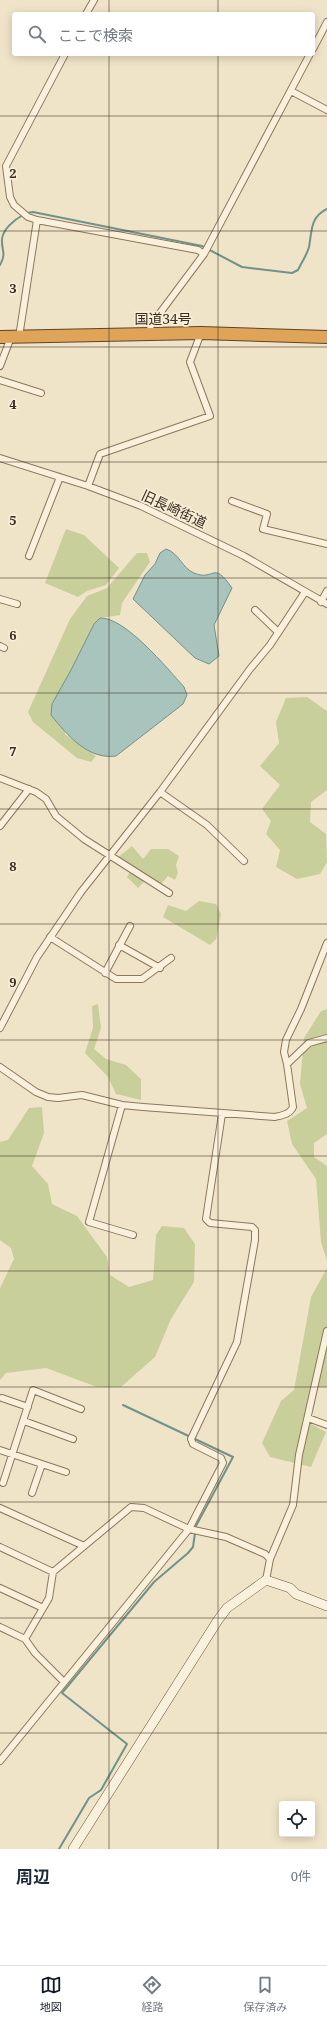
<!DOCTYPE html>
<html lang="ja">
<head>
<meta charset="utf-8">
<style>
	body { margin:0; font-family:"Noto Serif","Noto Sans JP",serif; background:#f6f6f7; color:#1f2937 }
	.controls { position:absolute; right:12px; bottom:12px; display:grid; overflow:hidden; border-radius:4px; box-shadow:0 2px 10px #0003 }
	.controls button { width:36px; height:36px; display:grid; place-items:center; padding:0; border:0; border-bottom:1px solid #e0e1e3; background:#fff; color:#1f2937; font:20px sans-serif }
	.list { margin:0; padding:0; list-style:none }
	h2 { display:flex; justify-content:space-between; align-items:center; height:52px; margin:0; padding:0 16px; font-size:17px }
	h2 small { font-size:13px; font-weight:400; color:#747a83 }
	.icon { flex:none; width:22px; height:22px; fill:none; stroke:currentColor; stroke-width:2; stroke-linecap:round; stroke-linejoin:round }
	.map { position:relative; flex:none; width:327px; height:1849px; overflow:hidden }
	.search { position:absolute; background:#fff; box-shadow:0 2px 10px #0003; left:12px; right:12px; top:12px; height:44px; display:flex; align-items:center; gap:10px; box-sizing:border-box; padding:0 14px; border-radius:4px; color:#747a83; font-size:15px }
	.sheet { height:116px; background:#fff }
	nav { display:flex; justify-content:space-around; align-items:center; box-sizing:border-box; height:56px; border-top:1px solid #e0e1e3; background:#fff; font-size:11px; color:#747a83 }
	nav a { display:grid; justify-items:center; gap:2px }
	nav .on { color:#111827 }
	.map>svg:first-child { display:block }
</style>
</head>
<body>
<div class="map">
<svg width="327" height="1849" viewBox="0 0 327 1849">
	<rect width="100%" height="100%" fill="#f0e4c8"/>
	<path fill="#c9cf9b" d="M 66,529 L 84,535 L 119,568 L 106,585 L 87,591 L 78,597 L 45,583 Z
		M 137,553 L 147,553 L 150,562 L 122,603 L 120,615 L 100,618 L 57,695 L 65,734 L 96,756 L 91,762 L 77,758 L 33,722 L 28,712 L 70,619 L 87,596 L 107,588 Z
		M 307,697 L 327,711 L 327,790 L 311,802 L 310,822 L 326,834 L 327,862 L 320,874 L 297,879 L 276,867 L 280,850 L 266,834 L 271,821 L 262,809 L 280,785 L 260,766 L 279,743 L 276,722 L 286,698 Z
		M 132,846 L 143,859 L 151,849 L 168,849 L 179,856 L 176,865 L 178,873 L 175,880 L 168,876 L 161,884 L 149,877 L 138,888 L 127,877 L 132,867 L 116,859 Z
		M 199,901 L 216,904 L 221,914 L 216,939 L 210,945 L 163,917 L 168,905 L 186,911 Z
		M 98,1004 L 101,1028 L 94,1049 L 106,1059 L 126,1065 L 141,1079 L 141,1100 L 116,1094 L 108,1077 L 85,1053 L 93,1028 L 92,1006 Z
		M 327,1009 L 327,1134 L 314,1143 L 314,1157 L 327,1166 L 327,1261 L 321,1242 L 316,1179 L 292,1144 L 287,1121 L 307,1108 L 300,1084 L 304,1038 L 321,1011 Z
		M 42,1107 L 44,1133 L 32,1166 L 48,1184 L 52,1204 L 77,1216 L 107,1257 L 110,1275 L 129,1287 L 153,1280 L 156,1235 L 162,1226 L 184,1228 L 195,1244 L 194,1282 L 171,1319 L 155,1357 L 121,1387 L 97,1387 L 46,1368 L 6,1373 L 0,1380 L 0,1288 L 14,1259 L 11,1248 L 0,1240 L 0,1142 L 8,1140 L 29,1108 Z
		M 327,1268 L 327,1387 L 317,1387 L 309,1423 L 326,1432 L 311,1467 L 270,1457 L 262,1443 L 281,1401 L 294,1390 L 311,1297 Z"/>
	<path fill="#a9c4bc" stroke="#6f938a" d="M 166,549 C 179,553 182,568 194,573 C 215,582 212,559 232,588 L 214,625 L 219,656 L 209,664 L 195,658 L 133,599 L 145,575 L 155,564 L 160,553 Z
		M 100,618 C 125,617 167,668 184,687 L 187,695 L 183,704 L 116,756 C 88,760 67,735 51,715 L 52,704 L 71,670 L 94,624 Z"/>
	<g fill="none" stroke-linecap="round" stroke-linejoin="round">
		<path stroke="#6f938a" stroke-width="2" d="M 27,213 L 33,212 L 202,246 L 242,267 L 292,273 L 298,270 C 301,263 307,255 309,247 C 312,231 310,217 327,209
			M 0,265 C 7,253 1,250 2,239 C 3,229 14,220 23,215
			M 59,1849 L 89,1798 L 101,1790 L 127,1744 L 62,1693 L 154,1582 L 188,1553 L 193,1547 L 196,1526 L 233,1457 L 123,1405"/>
		<g stroke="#8d765c" stroke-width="8">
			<path id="street" d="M 86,14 L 94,0
				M 313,49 L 327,22
				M 65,54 L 6,166 L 10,197 L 14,205 L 28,217 L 37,220 L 198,250 L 204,254
				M 291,91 L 327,110
				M 149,334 L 151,325 L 204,254 L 310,54
				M 19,337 L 37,220
				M 0,366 L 11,337
				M 0,380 L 41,393
				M 0,458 L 88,486 L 141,506 L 244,556 L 327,604
				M 88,486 L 100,454 L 210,416 L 190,362 L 201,333
				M 232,501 L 267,514 L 263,529 L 327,544
				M 29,556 L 60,477
				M 0,599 L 17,604
				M 321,602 L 327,591
				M 255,610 L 277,631
				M 0,646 L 4,648
				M 0,778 L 36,792 L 46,799 L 56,816 L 84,839 L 169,893
				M 160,792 L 207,825 L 244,861
				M 0,826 L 29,789
				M 50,937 L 116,979 L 142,979 L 171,958
				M 119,945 L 160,968
				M 105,973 L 130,926
				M 0,1028 L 37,957 L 81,892 L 160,792 L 250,669 L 270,645 L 305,592
				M 287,1064 L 284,1052 L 286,1040 L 301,1009 L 327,943
				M 0,1067 L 36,1092 L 48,1097 L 58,1098 L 82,1095 L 122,1105 L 143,1107 L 275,1117 C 283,1115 290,1114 293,1107 L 287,1064 L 309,1043 L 327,1038
				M 122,1105 L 89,1222 L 133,1235
				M 2,1398 L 28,1407
				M 308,1418 L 327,1425
				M 24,1421 L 73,1439
				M 0,1450 L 66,1472
				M 3,1483 L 33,1390 L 81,1409
				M 32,1493 L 42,1464
				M 0,1508 L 84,1546
				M 0,1547 L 53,1572
				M 266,1580 L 270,1559 L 293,1505 L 299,1455 L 327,1331
				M 0,1588 L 43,1608
				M 0,1627 L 25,1639 L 35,1653 L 64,1682
				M 25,1639 L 49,1598 L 53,1572 L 131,1507 L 144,1508 L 189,1529 L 226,1537 L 265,1554 L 270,1559
				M 0,1761 L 189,1529 L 223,1463 L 221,1458 L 193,1444 L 191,1439 L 237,1342 L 255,1240 L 255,1230 L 252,1227 L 210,1223 L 206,1219 L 222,1114"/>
		</g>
		<g stroke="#6f573f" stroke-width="10">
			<path id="secondary" d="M 73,1849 L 218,1620 L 227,1608 L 266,1580 L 290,1588 L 296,1594 L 327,1606"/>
		</g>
		<g stroke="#5b4430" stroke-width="14">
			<path id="highway" d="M 0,337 L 201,333 L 327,337"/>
		</g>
		<use href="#street" stroke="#faf1dc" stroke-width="6"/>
		<use href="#secondary" stroke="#faf1dc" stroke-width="9"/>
		<use href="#highway" stroke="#e0a458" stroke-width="12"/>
	</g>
	<path fill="none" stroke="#3d2e20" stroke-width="1" stroke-opacity="0.55" d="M 109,0 L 109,14M 218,0 L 218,14M 109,54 L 109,1849M 218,54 L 218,1849M 0,116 L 327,116M 0,231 L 327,231M 0,347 L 327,347M 0,462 L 327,462M 0,578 L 327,578M 0,693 L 327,693M 0,809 L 327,809M 0,924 L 327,924M 0,1040 L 327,1040M 0,1156 L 327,1156M 0,1271 L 327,1271M 0,1387 L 327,1387M 0,1502 L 327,1502M 0,1618 L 327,1618M 0,1733 L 327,1733"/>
	<g text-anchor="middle" stroke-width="3.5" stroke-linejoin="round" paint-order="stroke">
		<g font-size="14" fill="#3d2e20" stroke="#f7eed8">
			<text x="163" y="324">国道34号</text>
			<text transform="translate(174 509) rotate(25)" y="5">旧長崎街道</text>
		</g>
	</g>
	<g font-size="13" text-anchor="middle" font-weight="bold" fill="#3d2e20" stroke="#f7eed8" stroke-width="3.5" stroke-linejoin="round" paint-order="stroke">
		<text x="13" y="178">2</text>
		<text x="13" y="293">3</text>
		<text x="13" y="409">4</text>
		<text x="13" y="525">5</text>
		<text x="13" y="640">6</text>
		<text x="13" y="756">7</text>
		<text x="13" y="871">8</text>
		<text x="13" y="987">9</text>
	</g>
</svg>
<div class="controls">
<button><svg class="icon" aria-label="locate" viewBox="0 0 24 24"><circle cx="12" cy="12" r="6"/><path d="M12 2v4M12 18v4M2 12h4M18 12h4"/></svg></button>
</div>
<div class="search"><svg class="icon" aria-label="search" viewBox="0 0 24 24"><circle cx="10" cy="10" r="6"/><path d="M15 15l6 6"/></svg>ここで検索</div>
</div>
<section class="sheet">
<h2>周辺<small>0件</small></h2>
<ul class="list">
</ul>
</section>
<nav>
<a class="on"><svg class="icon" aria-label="map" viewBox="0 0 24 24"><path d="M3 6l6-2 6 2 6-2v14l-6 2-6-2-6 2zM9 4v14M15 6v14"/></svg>地図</a>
<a><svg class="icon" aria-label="directions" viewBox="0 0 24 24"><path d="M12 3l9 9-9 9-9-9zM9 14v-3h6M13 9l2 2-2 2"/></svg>経路</a>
<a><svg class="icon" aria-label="saved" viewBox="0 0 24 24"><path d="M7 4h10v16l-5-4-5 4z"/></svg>保存済み</a>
</nav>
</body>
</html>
